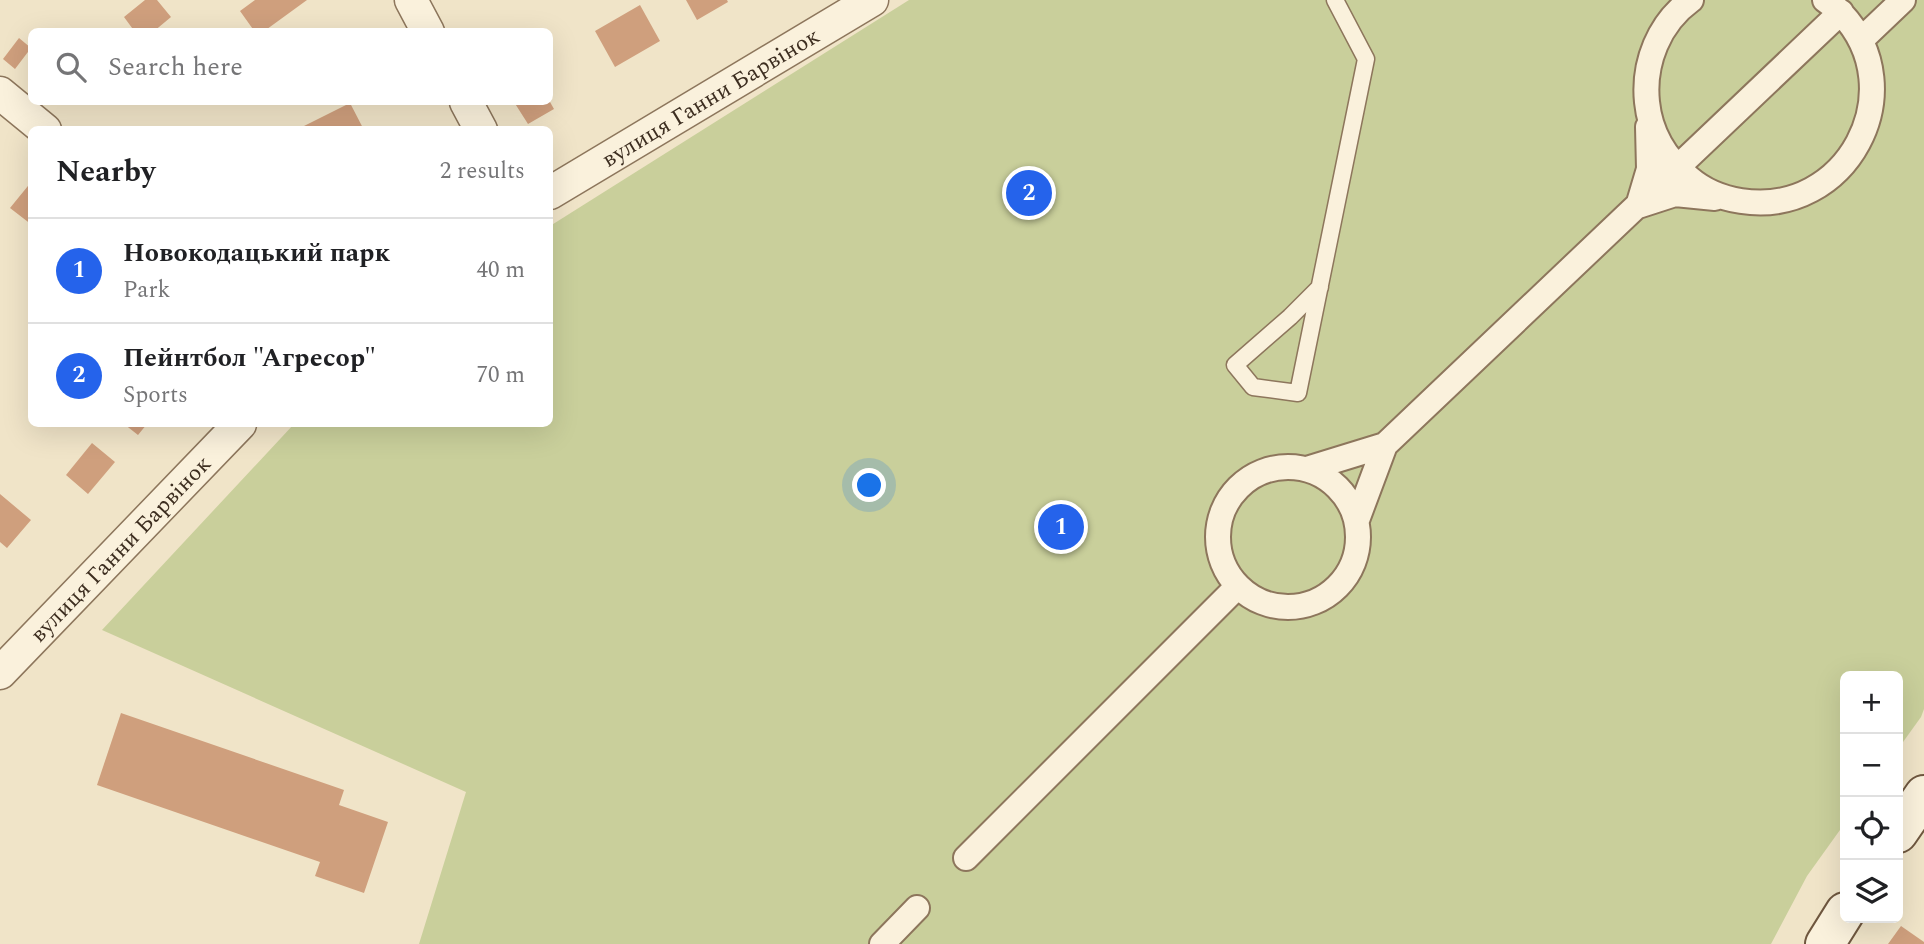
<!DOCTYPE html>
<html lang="en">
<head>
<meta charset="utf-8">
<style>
	body { margin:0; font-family:Spectral,serif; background:#f6f6f6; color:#202124 }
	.controls { position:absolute; right:21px; bottom:21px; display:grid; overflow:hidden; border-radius:10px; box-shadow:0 7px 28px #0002 }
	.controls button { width:63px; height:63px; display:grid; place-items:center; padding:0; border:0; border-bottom:2px solid #e0e0e0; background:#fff; color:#202124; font:35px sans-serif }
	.you { position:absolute; left:870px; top:486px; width:24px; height:24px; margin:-18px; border:5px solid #fff; border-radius:50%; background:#1a73e8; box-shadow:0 0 0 10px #1a73e833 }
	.badge { display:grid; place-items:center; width:46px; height:46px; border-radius:50%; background:#2563eb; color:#fff; font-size:23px; font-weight:700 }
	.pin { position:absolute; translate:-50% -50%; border:4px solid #fff; box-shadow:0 2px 7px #0006 }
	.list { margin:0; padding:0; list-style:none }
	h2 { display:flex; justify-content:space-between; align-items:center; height:91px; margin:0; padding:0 28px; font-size:30px }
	h2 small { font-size:23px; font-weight:400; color:#757577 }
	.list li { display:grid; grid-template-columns:46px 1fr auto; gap:21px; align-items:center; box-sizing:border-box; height:105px; padding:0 28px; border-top:2px solid #e0e0e0 }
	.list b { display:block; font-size:26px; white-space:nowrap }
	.list p { margin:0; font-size:23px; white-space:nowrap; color:#757577 }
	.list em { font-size:23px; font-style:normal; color:#757577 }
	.icon { flex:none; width:38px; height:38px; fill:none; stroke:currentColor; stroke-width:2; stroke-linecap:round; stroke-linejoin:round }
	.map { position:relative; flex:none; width:1924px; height:944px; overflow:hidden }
	.search { position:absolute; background:#fff; box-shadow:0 7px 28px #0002; left:28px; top:28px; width:525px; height:77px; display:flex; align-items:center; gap:18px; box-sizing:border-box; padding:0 24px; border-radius:10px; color:#757577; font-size:26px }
	.panel { position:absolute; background:#fff; box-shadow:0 7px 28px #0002; left:28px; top:126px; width:525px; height:301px; border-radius:10px }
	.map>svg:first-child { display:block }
</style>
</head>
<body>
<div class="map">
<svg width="1924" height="944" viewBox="0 0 1924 944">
	<rect width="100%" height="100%" fill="#f0e4c8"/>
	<path fill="#c9cf9b" d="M 909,0 L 1924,0 L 1924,709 L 1921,717 L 1898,749 L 1898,676 L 1845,676 L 1845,823 L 1807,876 L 1771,944 L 419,944 L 466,792 L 102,630 L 294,424 L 550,424 L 550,226 Z"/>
	<path fill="#cf9f7d" d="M 145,0 L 157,0 L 171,17 L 153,32 L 135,32 L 124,17 Z
		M 255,0 L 307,0 L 263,32 L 255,32 L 240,11 Z
		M 686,0 L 727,0 L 728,2 L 697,20 Z
		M 640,5 L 660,41 L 615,67 L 595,31 Z
		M 19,38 L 31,48 L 15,69 L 3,59 Z
		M 514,102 L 550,102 L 554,109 L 528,124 Z
		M 350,103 L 364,130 L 296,130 Z
		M 32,181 L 32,225 L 10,208 Z
		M 124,424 L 147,424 L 138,435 Z
		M 92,443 L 115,462 L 88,494 L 66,475 Z
		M 0,494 L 31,520 L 7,548 L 0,542 Z
		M 121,713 L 344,790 L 339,805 L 388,822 L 364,893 L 315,876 L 320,862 L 97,785 Z
		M 1901,926 L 1924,942 L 1924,944 L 1888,944 Z"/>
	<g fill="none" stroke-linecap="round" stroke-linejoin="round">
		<g stroke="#8d765c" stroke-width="19">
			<path id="service" d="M 1320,287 L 1290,317 L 1235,365 L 1253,387 L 1298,393 L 1366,59 L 1335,0"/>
		</g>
		<g stroke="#8d765c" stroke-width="28">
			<path id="pedestrian" d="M 1691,0 C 1659,23 1643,63 1647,102 C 1650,132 1665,158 1689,178 C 1704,191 1721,198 1741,201 C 1846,218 1915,91 1841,13 C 1837,8 1830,4 1825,0
				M 1861,40 L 1903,0
				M 1648,127 L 1649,169 L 1638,206 L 1675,194 L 1715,198
				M1218 537a70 70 0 1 1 140 0a70 70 0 1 1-140 0Z
				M 1307,469 L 1385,445 L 1841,12
				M 1357,520 L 1385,445
				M 966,858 L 1237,587
				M 882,944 L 917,908"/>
		</g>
		<g stroke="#8d765c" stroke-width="35">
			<g id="minor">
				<path d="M 411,0 L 428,32"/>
				<path d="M 0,93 L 45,130"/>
				<path d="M 466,102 L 481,130"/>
				<path id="s1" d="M 550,193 L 872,0"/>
				<path id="s2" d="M 0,673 L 240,424"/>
			</g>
		</g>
		<g stroke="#6f573f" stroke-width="42">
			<path id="secondary" d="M 1898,833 L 1924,795
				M 1825,944 L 1845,912"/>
		</g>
		<use href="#service" stroke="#faf1dc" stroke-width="16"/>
		<use href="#pedestrian" stroke="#faf1dc" stroke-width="24"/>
		<use href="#minor" stroke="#faf1dc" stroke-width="32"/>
		<use href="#secondary" stroke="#faf1dc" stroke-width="38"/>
	</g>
	<g text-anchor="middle" stroke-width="6" stroke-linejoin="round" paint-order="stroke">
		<g font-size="23" fill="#3d2e20" stroke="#f7eed8">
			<text dy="8" stroke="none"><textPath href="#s1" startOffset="187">вулиця Ганни Барвінок</textPath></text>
			<text dy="8" stroke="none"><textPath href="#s2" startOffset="173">вулиця Ганни Барвінок</textPath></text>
		</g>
	</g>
</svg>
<div class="controls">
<button>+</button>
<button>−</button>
<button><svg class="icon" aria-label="locate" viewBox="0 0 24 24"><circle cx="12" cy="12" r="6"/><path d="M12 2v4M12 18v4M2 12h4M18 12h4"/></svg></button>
<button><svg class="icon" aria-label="layers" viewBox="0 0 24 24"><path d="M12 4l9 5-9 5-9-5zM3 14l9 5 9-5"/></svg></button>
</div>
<div class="you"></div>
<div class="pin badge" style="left:1061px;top:527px">1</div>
<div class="pin badge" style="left:1029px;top:193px">2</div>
<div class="search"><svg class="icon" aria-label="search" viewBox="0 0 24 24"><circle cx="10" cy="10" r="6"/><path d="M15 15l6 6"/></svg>Search here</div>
<section class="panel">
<h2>Nearby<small>2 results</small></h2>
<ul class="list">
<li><span class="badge">1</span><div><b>Новокодацький парк</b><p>Park</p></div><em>40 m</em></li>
<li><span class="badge">2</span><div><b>Пейнтбол &quot;Агресор&quot;</b><p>Sports</p></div><em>70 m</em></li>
</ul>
</section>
</div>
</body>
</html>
